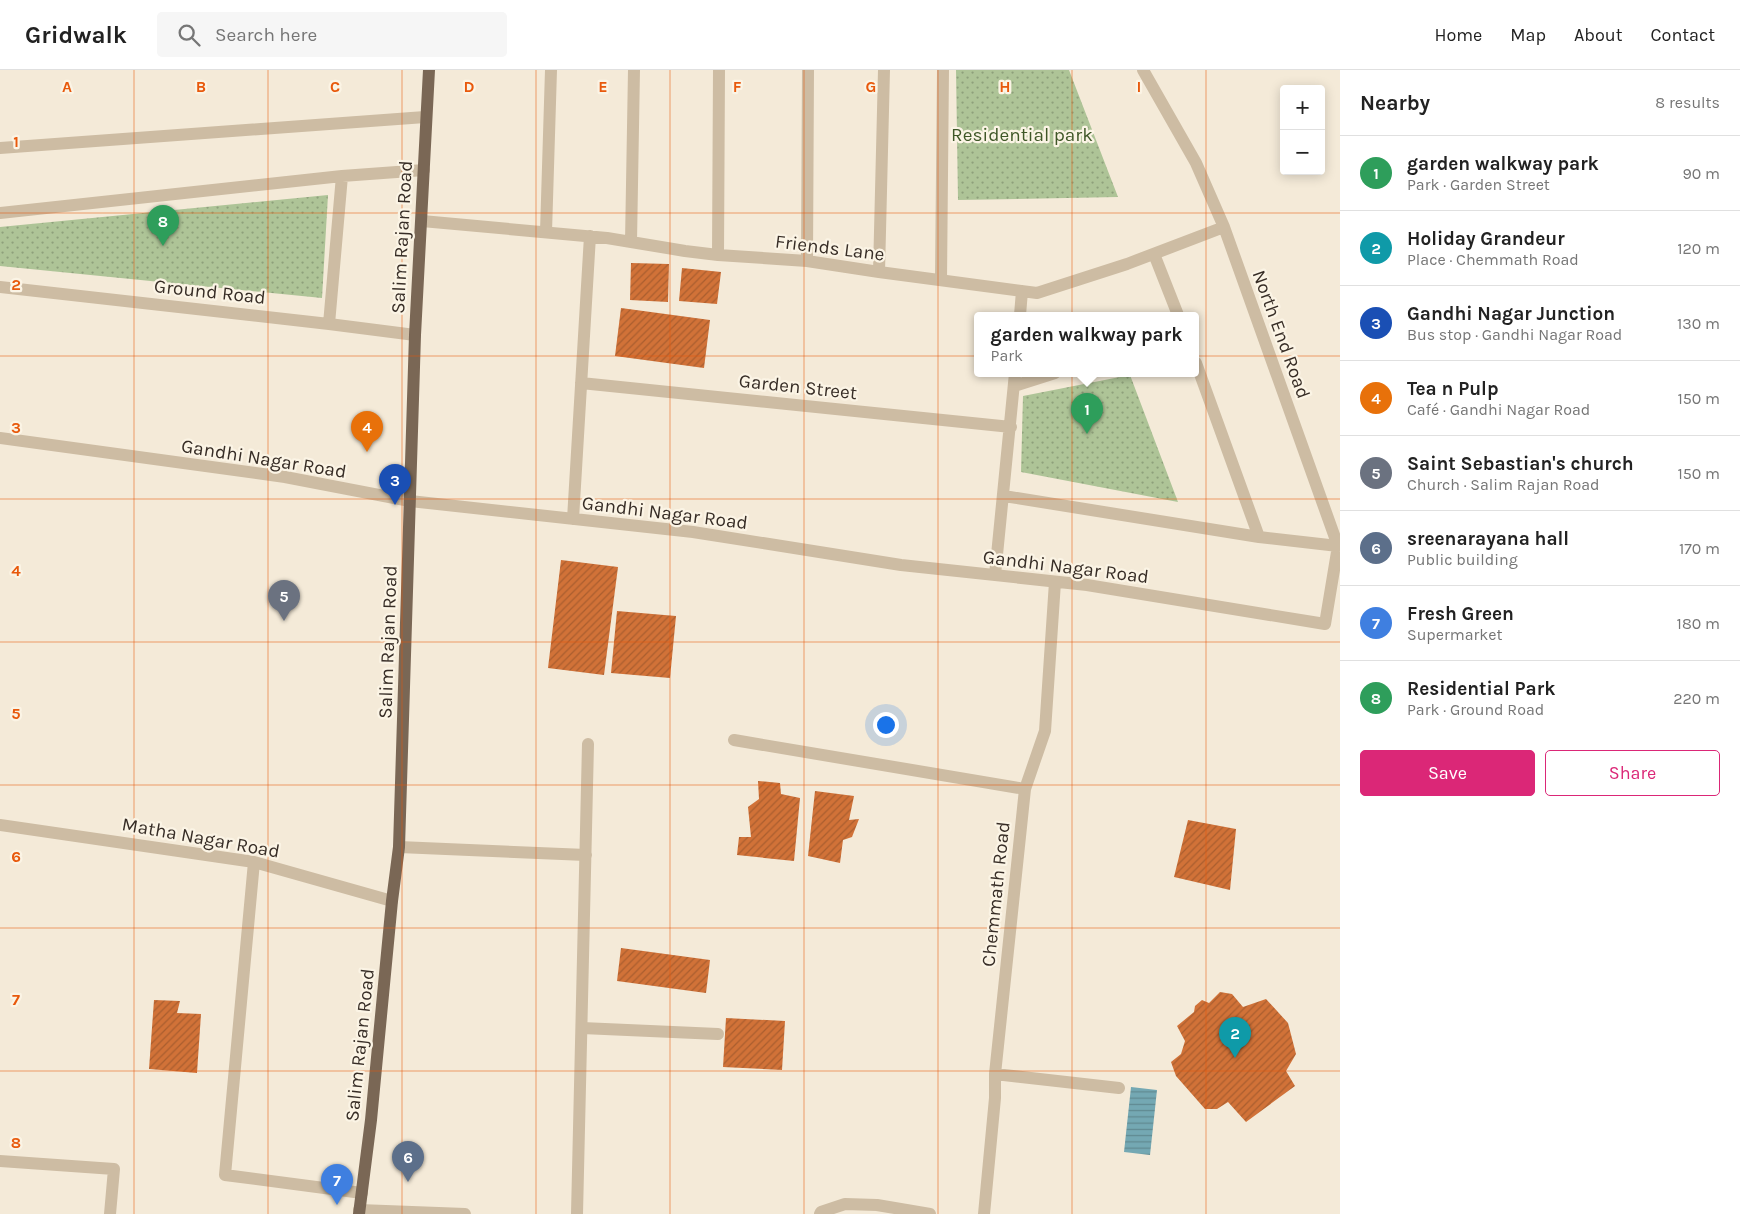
<!DOCTYPE html>
<html lang="en">
<head>
<meta charset="utf-8">
<style>
	body { margin:0; font-family:Karla,sans-serif; background:#f6f6f6; color:#222 }
	.controls { position:absolute; right:15px; top:15px; display:grid; overflow:hidden; border-radius:5px; box-shadow:0 2px 12px #0003 }
	.controls button { width:45px; height:45px; display:grid; place-items:center; padding:0; border:0; border-bottom:1px solid #e0e0e0; background:#fff; color:#222; font:25px sans-serif }
	.you { position:absolute; left:885px; top:654px; width:18px; height:18px; margin:-12px; border:4px solid #fff; border-radius:50%; background:#1a73e8; box-shadow:0 0 0 8px #1a73e833 }
	.badge { display:grid; place-items:center; width:32px; height:32px; border-radius:50%; background:#db2777; color:#fff; font-size:16px; font-weight:700 }
	.pin { position:absolute; translate:-50% -41px; filter:drop-shadow(0 1px 2px #0008) }
	.pin::after { content:''; position:absolute; top:26px; width:18px; height:15px; background:inherit; clip-path:polygon(0 0,100% 0,50% 100%) }
	.popup { position:absolute; left:974px; top:242px; width:225px; height:65px; box-sizing:border-box; display:grid; place-content:center; border-radius:5px; background:#fff; filter:drop-shadow(0 1px 4px #0005); font-size:16px; white-space:nowrap; color:#767676 }
	.popup b { font-size:19px; color:#222 }
	.popup::after { content:''; position:absolute; left:50%; top:100%; margin-left:-10px; border:10px solid transparent; border-top-color:#fff }
	.list { margin:0; padding:0; list-style:none }
	h2 { display:flex; justify-content:space-between; align-items:center; height:65px; margin:0; padding:0 20px; font-size:21px }
	h2 small { font-size:16px; font-weight:400; color:#767676 }
	.list li { display:grid; grid-template-columns:32px 1fr auto; gap:15px; align-items:center; box-sizing:border-box; height:75px; padding:0 20px; border-top:1px solid #e0e0e0 }
	.list b { display:block; font-size:19px; white-space:nowrap }
	.list p { margin:0; font-size:16px; white-space:nowrap; color:#767676 }
	.list em { font-size:16px; font-style:normal; color:#767676 }
	.actions { display:flex; gap:10px; padding:15px 20px }
	.actions a { flex:1; padding:11px 0; border:1px solid #db2777; border-radius:5px; text-align:center; font-size:18px; color:#db2777 }
	.actions .main { background:#db2777; color:#fff }
	.icon { flex:none; width:28px; height:28px; fill:none; stroke:currentColor; stroke-width:2; stroke-linecap:round; stroke-linejoin:round }
	.map { position:relative; flex:none; width:1340px; height:1144px; overflow:hidden }
	header { display:flex; align-items:center; gap:30px; box-sizing:border-box; height:70px; padding:0 25px; background:#fff; border-bottom:1px solid #e0e0e0 }
	header strong { font-size:24px }
	nav { display:flex; gap:28px; margin-inline-start:auto; font-size:18px }
	.search { width:350px; height:45px; background:#f6f6f6; display:flex; align-items:center; gap:12px; box-sizing:border-box; padding:0 18px; border-radius:5px; color:#767676; font-size:19px }
	main { display:flex }
	aside { flex:1; background:#fff }
	.map>svg:first-child { display:block }
</style>
</head>
<body>
<header>
<strong>Gridwalk</strong>
<div class="search"><svg class="icon" aria-label="search" viewBox="0 0 24 24"><circle cx="10" cy="10" r="6"/><path d="M15 15l6 6"/></svg>Search here</div>
<nav><a>Home</a><a>Map</a><a>About</a><a>Contact</a></nav>
</header>
<main>
<div class="map">
<svg width="1340" height="1144" viewBox="0 0 1340 1144">
	<defs>
		<pattern id="green-dots" width="8" height="8" patternUnits="userSpaceOnUse" patternTransform="scale(1.25)"><rect width="8" height="8" fill="#aec497"/><path d="M2 2h.1M6 6h.1" fill="none" stroke="#8ea07b" stroke-width="1.8" stroke-linecap="round"/></pattern>
		<pattern id="water-rules" width="6" height="5" patternUnits="userSpaceOnUse" patternTransform="scale(1.25)"><rect width="6" height="5" fill="#74a8b3"/><path d="M0 2.5h6" fill="none" stroke="#608991"/></pattern>
		<pattern id="building-hatch" width="6" height="6" patternUnits="userSpaceOnUse" patternTransform="scale(1.25)"><rect width="6" height="6" fill="#d17238"/><path d="M-1 1l2-2M0 6l6-6M5 7l2-2" fill="none" stroke="#aa5e2f"/></pattern>
	</defs>
	<rect width="100%" height="100%" fill="#f4ead8"/>
	<path fill="url(#green-dots)" d="M 956,0 L 1069,0 L 1118,127 L 958,130 Z
		M 328,125 L 322,228 L 0,196 L 0,157 Z
		M 1130,305 L 1178,432 L 1021,402 L 1023,326 Z"/>
	<path fill="url(#water-rules)" d="M 1131,1017 L 1157,1020 L 1150,1085 L 1124,1082 Z"/>
	<path fill="url(#building-hatch)" d="M 631,193 L 669,194 L 668,232 L 630,230 Z
		M 682,198 L 721,202 L 717,234 L 679,231 Z
		M 621,238 L 710,250 L 704,298 L 615,286 Z
		M 561,490 L 618,497 L 604,605 L 548,598 Z
		M 617,541 L 676,546 L 670,608 L 611,603 Z
		M 758,711 L 780,713 L 781,724 L 800,728 L 794,791 L 737,785 L 739,767 L 751,767 L 748,737 L 759,729 Z
		M 815,721 L 854,726 L 849,750 L 859,749 L 852,767 L 843,770 L 840,793 L 808,786 Z
		M 1188,750 L 1236,759 L 1230,820 L 1174,807 Z
		M 621,878 L 710,890 L 706,923 L 617,911 Z
		M 1220,922 L 1232,924 L 1243,937 L 1266,929 L 1288,953 L 1296,984 L 1286,1001 L 1295,1016 L 1246,1052 L 1228,1032 L 1217,1039 L 1205,1039 L 1176,1006 L 1171,992 L 1181,984 L 1185,971 L 1177,956 L 1194,942 L 1195,936 L 1202,930 L 1209,933 Z
		M 154,930 L 180,931 L 177,943 L 201,944 L 197,1003 L 149,999 Z
		M 726,948 L 785,951 L 782,1000 L 723,997 Z"/>
	<g fill="none" stroke-linecap="round" stroke-linejoin="round">
		<path stroke="#cdbca3" stroke-width="12" d="M 0,78 L 425,47
			M 0,143 L 342,106 L 424,100
			M 422,151 L 607,168 L 685,181 L 718,185 L 807,191 L 879,202 L 1037,223 L 1127,194 L 1224,157
			M 546,162 L 551,0
			M 631,172 L 634,0
			M 1154,184 L 1178,245
			M 718,185 L 719,0
			M 807,191 L 808,0
			M 879,202 L 884,0
			M 941,210 L 943,0
			M 0,217 L 329,254 L 415,265
			M 1020,245 L 1022,221
			M 329,254 L 342,106
			M 1196,293 L 1259,467
			M 581,313 L 1011,357
			M 1014,316 L 1055,303
			M 0,368 L 285,407 L 410,431 L 693,462 L 901,495 L 1087,515 L 1325,554 L 1338,476 L 1224,157 L 1196,93 L 1143,0
			M 1004,426 L 1259,467 L 1338,476
			M 573,449 L 590,166
			M 995,505 L 1015,303
			M 734,670 L 1025,719
			M 0,755 L 254,792 L 392,831
			M 399,777 L 586,785
			M 254,792 L 225,1105 L 362,1123
			M 582,958 L 718,964
			M 995,1004 L 1119,1018
			M 0,1091 L 114,1099 L 110,1144
			M 359,1140 L 465,1144
			M 577,1144 L 588,674
			M 820,1144 L 821,1142 L 845,1134 L 877,1135 L 930,1144
			M 984,1144 L 995,1028 L 995,1004 L 1025,719 L 1045,661 L 1055,512"/>
		<path stroke="#7a6755" stroke-width="12" d="M 359,1144 L 371,1050 L 392,831 L 399,777 L 415,265 L 429,0"/>
	</g>
	<path fill="none" stroke="#e8590c" stroke-width="1" stroke-opacity="0.55" d="M 134,0 L 134,1144M 268,0 L 268,1144M 402,0 L 402,1144M 536,0 L 536,1144M 670,0 L 670,1144M 804,0 L 804,1144M 938,0 L 938,1144M 1072,0 L 1072,1144M 1206,0 L 1206,1144M 0,143 L 1340,143M 0,286 L 1340,286M 0,429 L 1340,429M 0,572 L 1340,572M 0,715 L 1340,715M 0,858 L 1340,858M 0,1001 L 1340,1001"/>
	<g text-anchor="middle" stroke-width="4.5" stroke-linejoin="round" paint-order="stroke">
		<g font-size="19" fill="#3f5727" stroke="#fbf4e5">
			<text x="1022" y="71">Residential park</text>
		</g>
		<g font-size="19" fill="#372d26" stroke="#fbf4e5">
			<text transform="translate(401 167) rotate(-87)" y="7">Salim Rajan Road</text>
			<text transform="translate(830 177) rotate(7)" y="7">Friends Lane</text>
			<text transform="translate(210 221) rotate(6)" y="7">Ground Road</text>
			<text transform="translate(1282 264) rotate(70)" y="7">North End Road</text>
			<text transform="translate(798 316) rotate(6)" y="7">Garden Street</text>
			<text transform="translate(264 388) rotate(9)" y="7">Gandhi Nagar Road</text>
			<text transform="translate(665 442) rotate(7)" y="7">Gandhi Nagar Road</text>
			<text transform="translate(1066 496) rotate(7)" y="7">Gandhi Nagar Road</text>
			<text transform="translate(387 572) rotate(-88)" y="7">Salim Rajan Road</text>
			<text transform="translate(201 767) rotate(10)" y="7">Matha Nagar Road</text>
			<text transform="translate(995 824) rotate(-84)" y="7">Chemmath Road</text>
			<text transform="translate(359 975) rotate(-84)" y="7">Salim Rajan Road</text>
		</g>
	</g>
	<g font-size="16" text-anchor="middle" font-weight="bold" fill="#e8590c" stroke="#fbf4e5" stroke-width="4.5" stroke-linejoin="round" paint-order="stroke">
		<text x="67" y="22">A</text>
		<text x="201" y="22">B</text>
		<text x="335" y="22">C</text>
		<text x="469" y="22">D</text>
		<text x="603" y="22">E</text>
		<text x="737" y="22">F</text>
		<text x="871" y="22">G</text>
		<text x="1005" y="22">H</text>
		<text x="1139" y="22">I</text>
		<text x="16" y="77">1</text>
		<text x="16" y="220">2</text>
		<text x="16" y="363">3</text>
		<text x="16" y="506">4</text>
		<text x="16" y="649">5</text>
		<text x="16" y="792">6</text>
		<text x="16" y="935">7</text>
		<text x="16" y="1078">8</text>
	</g>
</svg>
<div class="controls">
<button>+</button>
<button>−</button>
</div>
<div class="you"></div>
<div class="pin badge" style="left:1087px;top:364px;background:#2e9e5b">1</div>
<div class="popup"><b>garden walkway park</b>Park</div>
<div class="pin badge" style="left:1235px;top:988px;background:#0f9aa8">2</div>
<div class="pin badge" style="left:395px;top:435px;background:#1a4fb4">3</div>
<div class="pin badge" style="left:367px;top:382px;background:#e8710a">4</div>
<div class="pin badge" style="left:284px;top:551px;background:#6b7280">5</div>
<div class="pin badge" style="left:408px;top:1112px;background:#5c6f8a">6</div>
<div class="pin badge" style="left:337px;top:1135px;background:#3f7fe0">7</div>
<div class="pin badge" style="left:163px;top:176px;background:#2e9e5b">8</div>
</div>
<aside>
<h2>Nearby<small>8 results</small></h2>
<ul class="list">
<li><span class="badge" style="background:#2e9e5b">1</span><div><b>garden walkway park</b><p>Park · Garden Street</p></div><em>90 m</em></li>
<li><span class="badge" style="background:#0f9aa8">2</span><div><b>Holiday Grandeur</b><p>Place · Chemmath Road</p></div><em>120 m</em></li>
<li><span class="badge" style="background:#1a4fb4">3</span><div><b>Gandhi Nagar Junction</b><p>Bus stop · Gandhi Nagar Road</p></div><em>130 m</em></li>
<li><span class="badge" style="background:#e8710a">4</span><div><b>Tea n Pulp</b><p>Café · Gandhi Nagar Road</p></div><em>150 m</em></li>
<li><span class="badge" style="background:#6b7280">5</span><div><b>Saint Sebastian's church</b><p>Church · Salim Rajan Road</p></div><em>150 m</em></li>
<li><span class="badge" style="background:#5c6f8a">6</span><div><b>sreenarayana hall</b><p>Public building</p></div><em>170 m</em></li>
<li><span class="badge" style="background:#3f7fe0">7</span><div><b>Fresh Green</b><p>Supermarket</p></div><em>180 m</em></li>
<li><span class="badge" style="background:#2e9e5b">8</span><div><b>Residential Park</b><p>Park · Ground Road</p></div><em>220 m</em></li>
</ul>
<div class="actions"><a class="main">Save</a><a>Share</a></div>
</aside>
</main>
</body>
</html>
